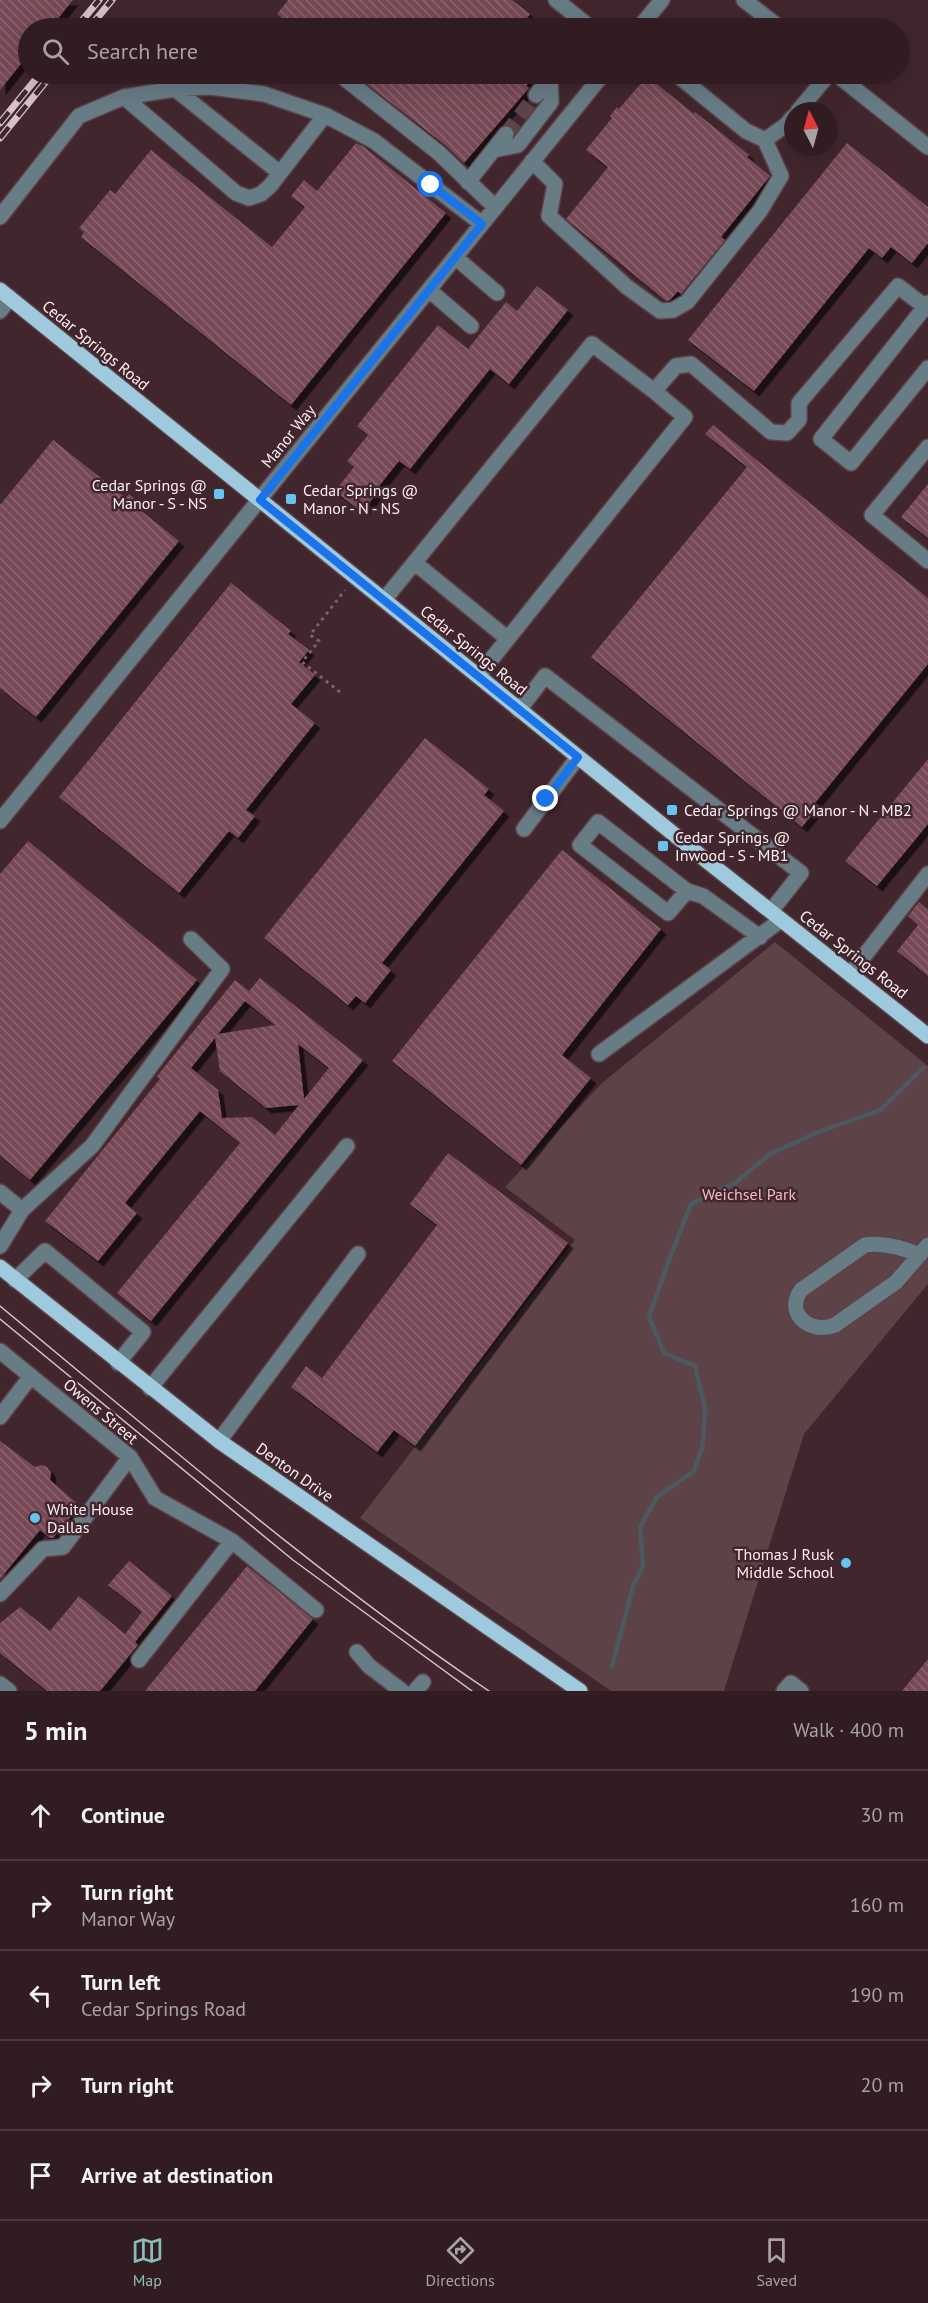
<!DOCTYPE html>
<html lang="en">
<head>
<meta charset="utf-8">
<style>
	body { margin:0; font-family:"PT Sans",sans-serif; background:#3d292f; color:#f1f3f6 }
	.compass { position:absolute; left:784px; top:102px; width:54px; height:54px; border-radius:50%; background:#311c22; box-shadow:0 6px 24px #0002; rotate:354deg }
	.stop { position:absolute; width:18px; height:18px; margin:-14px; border:4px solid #1a73e8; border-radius:50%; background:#fff }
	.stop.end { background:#1a73e8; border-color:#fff; box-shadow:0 2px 6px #0008 }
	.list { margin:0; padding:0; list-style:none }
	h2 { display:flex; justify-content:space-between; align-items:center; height:78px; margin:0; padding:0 24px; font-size:26px }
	h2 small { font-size:20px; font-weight:400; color:#a8a1a5 }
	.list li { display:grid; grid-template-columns:39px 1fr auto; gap:18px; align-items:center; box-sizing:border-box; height:90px; padding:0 24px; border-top:2px solid #4c3a40 }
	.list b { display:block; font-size:22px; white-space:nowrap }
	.list p { margin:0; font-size:20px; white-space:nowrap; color:#a8a1a5 }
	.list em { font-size:20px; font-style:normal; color:#a8a1a5 }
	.icon { flex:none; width:33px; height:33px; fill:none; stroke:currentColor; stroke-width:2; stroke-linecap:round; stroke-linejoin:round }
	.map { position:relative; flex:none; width:928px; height:1691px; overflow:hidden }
	.search { position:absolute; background:#311c22; box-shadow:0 6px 24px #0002; left:18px; right:18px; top:18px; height:66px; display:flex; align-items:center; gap:15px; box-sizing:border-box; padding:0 21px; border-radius:33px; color:#a8a1a5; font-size:22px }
	.sheet { height:528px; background:#311c22 }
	nav { display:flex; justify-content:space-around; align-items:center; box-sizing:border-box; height:84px; border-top:2px solid #4c3a40; background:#311c22; font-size:16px; color:#a8a1a5 }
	nav a { display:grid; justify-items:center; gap:3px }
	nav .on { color:#8bbbb9 }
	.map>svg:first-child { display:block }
</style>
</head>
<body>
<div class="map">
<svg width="928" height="1691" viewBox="0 0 928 1691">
	<defs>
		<pattern id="building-back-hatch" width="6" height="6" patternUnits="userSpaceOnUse" patternTransform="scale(1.5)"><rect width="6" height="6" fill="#774a56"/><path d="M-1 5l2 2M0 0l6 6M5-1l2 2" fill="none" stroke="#8b646f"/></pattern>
		<filter id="shadow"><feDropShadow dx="5.5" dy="5.5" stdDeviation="0" flood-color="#0009"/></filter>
	</defs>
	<rect width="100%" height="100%" fill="#41262d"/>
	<path fill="#5d4248" d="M 775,942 L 928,1066 L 928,1284 L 804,1434 L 724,1691 L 611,1691 L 360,1518 L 575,1240 L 505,1187 L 602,1083 Z"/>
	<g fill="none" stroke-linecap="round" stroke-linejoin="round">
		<path stroke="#4d5961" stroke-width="4.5" d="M 612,1667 L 633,1586 L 643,1566 L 640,1527 L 657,1497 L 694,1471 L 703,1445 L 705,1408 L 695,1366 L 664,1353 L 649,1317 L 669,1260 L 691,1204 L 735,1183 L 770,1154 L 816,1133 L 880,1110 L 923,1068"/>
	</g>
	<path fill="url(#building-back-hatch)" fill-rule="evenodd" filter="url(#shadow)" d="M 0,0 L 73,0 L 50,28 L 28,28 L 28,55 L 0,90 Z
		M 288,0 L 512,0 L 530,14 L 525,21 L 535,28 L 296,28 L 277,14 Z
		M 354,74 L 536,74 L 526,86 L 529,88 L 464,163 L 445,145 Z
		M 647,76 L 694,114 L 695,112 L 749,155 L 747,157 L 770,176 L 721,237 L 725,240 L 681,294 L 678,291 L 670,300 L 666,301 L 566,219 L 608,167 L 586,150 L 612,118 L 610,116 L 617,107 L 619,109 Z
		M 356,143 L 364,147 L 446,213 L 291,405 L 81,237 L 84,232 L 79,228 L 110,190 L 115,194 L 151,150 L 272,247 L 305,207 L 291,196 L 304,180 L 317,191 Z
		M 847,143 L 928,207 L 928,243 L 912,263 L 891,247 L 882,258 L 869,248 L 754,391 L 688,340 Z
		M 537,286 L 568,310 L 509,384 L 490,369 L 410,469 L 399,461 L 379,486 L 381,488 L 362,512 L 335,491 L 354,467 L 347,461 L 368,435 L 357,426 L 438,325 L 468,349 L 506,302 L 517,311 Z
		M 713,425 L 928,598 L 928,664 L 815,803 L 819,806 L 802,827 L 591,657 L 747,467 L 705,434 Z
		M 53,440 L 126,498 L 129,494 L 139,502 L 135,506 L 179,541 L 36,717 L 0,688 L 0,505 Z
		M 928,484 L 928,538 L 901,517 Z
		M 231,583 L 291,631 L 288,634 L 309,650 L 299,662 L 315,675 L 291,704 L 315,723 L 246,810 L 255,816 L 238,838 L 229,831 L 179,893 L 59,797 Z
		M 425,738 L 489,789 L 484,795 L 504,811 L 382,963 L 391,970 L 365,1003 L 356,996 L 348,1005 L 264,938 Z
		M 928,759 L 928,824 L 877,886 L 845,861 Z
		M 28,841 L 197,980 L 30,1180 L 0,1155 L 0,874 Z
		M 562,850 L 661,929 L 562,1055 L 591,1078 L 521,1165 L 392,1061 Z
		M 919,902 L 928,910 L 928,976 L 897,951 L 918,925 L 908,916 Z
		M 260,978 L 363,1060 L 151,1321 L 117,1293 L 240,1143 L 200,1111 L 125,1203 L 137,1213 L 98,1261 L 45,1221 L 160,1079 L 157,1076 L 235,980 L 249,991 ZM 245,1001 L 275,1025 L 218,1034 ZM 215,1038 L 220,1071 L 266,1108 L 299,1105 L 275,1135 L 252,1117 L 222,1118 L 218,1090 L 191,1068 ZM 298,1044 L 329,1068 L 304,1099 Z
		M 448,1153 L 568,1243 L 415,1446 L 394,1430 L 377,1452 L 291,1387 L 306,1366 L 322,1378 L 437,1225 L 410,1204 Z
		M 0,1441 L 35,1467 L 41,1465 L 47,1467 L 51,1473 L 50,1480 L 80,1506 L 53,1538 L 50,1538 L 40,1530 L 0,1579 Z
		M 129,1561 L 172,1596 L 135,1642 L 138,1645 L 100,1691 L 47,1691 L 0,1653 L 0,1623 L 20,1607 L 50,1631 L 79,1596 L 125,1634 L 142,1612 L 108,1585 Z
		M 247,1566 L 313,1619 L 255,1691 L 145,1691 Z
		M 928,1659 L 928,1691 L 902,1691 Z"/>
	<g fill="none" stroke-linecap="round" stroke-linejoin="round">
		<path stroke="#5d444b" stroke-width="15" stroke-dasharray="15 8" stroke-linecap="butt" d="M 506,134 L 536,95"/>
		<g stroke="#5b4249" stroke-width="18">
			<path id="minor" d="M 556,0 L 591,28
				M 744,0 L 780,28
				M 639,28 L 662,0
				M 339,74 L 439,153 L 495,207
				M 676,74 L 746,131 L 765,140 L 786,125 L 793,117
				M 836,74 L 928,147
				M 175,89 L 280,173
				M 536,95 L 553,74
				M 124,97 L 236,193 L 249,198 L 261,194 L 270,186 L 325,115
				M 798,111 L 829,74
				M 494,150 L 518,145 L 551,102 L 550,77
				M 532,161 L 555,184 L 549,216 L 627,287 L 660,311 L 673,310 L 687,302 L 760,211 L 781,176 L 765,140
				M 468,182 L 506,134
				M 0,217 L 79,116 L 124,97 L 175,89 L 210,87 L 264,94 L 325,115 L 374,141 L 482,224
				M 455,257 L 497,293
				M 429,290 L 471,326
				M 928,303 L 821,439 L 851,463 L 928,368
				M 0,311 L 10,298
				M 928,447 L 872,515 L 928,561
				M 415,563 L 508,639
				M 384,600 L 592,344 L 654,391
				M 478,676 L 685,417 L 654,391 L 676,366 L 691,364 L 771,432 L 787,433 L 799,420 L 799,403 L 898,286 L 928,309
				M 519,710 L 545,676 L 801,873 L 771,911
				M 0,821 L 603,74
				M 524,829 L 578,757
				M 687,891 L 668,913 L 580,845 L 598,822 L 687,891 L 703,896 L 760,937
				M 850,974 L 928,874
				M 599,1054 L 781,920
				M 0,1192 L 22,1210
				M 0,1246 L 22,1210 L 92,1146 L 222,969 L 191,939
				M 920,1255 C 903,1248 884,1242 865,1245 L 801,1290 C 784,1314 811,1335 835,1325 L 896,1282 L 928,1245
				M 15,1280 L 45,1251 L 143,1332 L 118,1363
				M 0,1351 L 130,1457 L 155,1498 L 232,1541 L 316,1610
				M 150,1388 L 347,1146
				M 0,1417 L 31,1376
				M 219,1441 L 358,1254
				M 0,1594 L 43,1549 L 63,1547 L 130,1457
				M 357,1652 L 369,1666 L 402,1691
				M 139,1660 L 232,1541
				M 0,1684 L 9,1691
				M 415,1691 L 423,1682
				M 784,1691 L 791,1683 L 801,1691"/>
		</g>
		<g stroke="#5b4249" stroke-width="18">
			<path id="major" d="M 0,290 L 707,861 L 928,1036
				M 0,1267 L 219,1441 L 580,1691"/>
		</g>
		<path stroke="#7c646a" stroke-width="3" stroke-dasharray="3 4.5" stroke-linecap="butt" d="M 340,692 L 302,662 L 319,641 L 310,635 L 345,590"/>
		<use href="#minor" stroke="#687c86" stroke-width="15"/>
		<use href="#major" stroke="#9fc9dd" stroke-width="15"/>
		<path stroke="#d4c2c6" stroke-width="1.5" d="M 0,1306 C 160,1438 317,1575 489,1691
			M 0,1319 L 293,1560 L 472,1691"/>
		<g stroke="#d4c2c6" stroke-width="7">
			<path id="rail" d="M 76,28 L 99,0
				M 89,28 L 112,0
				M 0,123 L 40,74
				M 0,138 L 52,74"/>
		</g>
		<use href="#rail" stroke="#41262d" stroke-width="4.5" stroke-dasharray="14" stroke-linecap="butt"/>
	</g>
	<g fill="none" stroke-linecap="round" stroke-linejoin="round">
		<path stroke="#1a73e8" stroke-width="8" d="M 431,185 L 482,224 L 260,500 L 578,757 L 546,799"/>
	</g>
	<g fill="#66c4ef" stroke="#41262d" stroke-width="2">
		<rect x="213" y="488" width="12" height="12" rx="3"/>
		<rect x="285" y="493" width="12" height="12" rx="3"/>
		<rect x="666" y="804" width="12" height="12" rx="3"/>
		<rect x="657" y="840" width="12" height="12" rx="3"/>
		<circle cx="35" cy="1518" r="6"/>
		<circle cx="846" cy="1563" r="6"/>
	</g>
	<g text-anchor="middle" stroke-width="5" stroke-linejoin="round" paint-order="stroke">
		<g font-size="16" fill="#feeff2" stroke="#41262d">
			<text transform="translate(96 345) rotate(39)" y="6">Cedar Springs Road</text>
			<text transform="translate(288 436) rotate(-51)" y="6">Manor Way</text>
			<text transform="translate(474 650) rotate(39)" y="6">Cedar Springs Road</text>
			<text transform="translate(854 954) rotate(38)" y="6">Cedar Springs Road</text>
			<text transform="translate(101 1411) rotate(40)" y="6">Owens Street</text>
			<text transform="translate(295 1472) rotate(35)" y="6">Denton Drive</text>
		</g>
		<g font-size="16" fill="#feeff2" stroke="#41262d" text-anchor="start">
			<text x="207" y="491" text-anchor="end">Cedar Springs @<tspan x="207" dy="18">Manor - S - NS</tspan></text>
			<text x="303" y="496">Cedar Springs @<tspan x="303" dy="18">Manor - N - NS</tspan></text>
			<text x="684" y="816">Cedar Springs @ Manor - N - MB2</text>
			<text x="675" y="843">Cedar Springs @<tspan x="675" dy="18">Inwood - S - MB1</tspan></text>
			<text x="47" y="1515">White House<tspan x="47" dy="18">Dallas</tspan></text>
			<text x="834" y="1560" text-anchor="end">Thomas J Rusk<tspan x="834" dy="18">Middle School</tspan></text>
		</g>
		<g font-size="16" fill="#f8bac8" stroke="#41262d">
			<text x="749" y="1200">Weichsel Park</text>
		</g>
	</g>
</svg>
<svg class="compass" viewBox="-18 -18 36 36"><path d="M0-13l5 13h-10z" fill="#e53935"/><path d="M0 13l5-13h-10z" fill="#a8a1a5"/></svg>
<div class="stop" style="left:431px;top:185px"></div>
<div class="stop end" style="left:546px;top:799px"></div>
<div class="search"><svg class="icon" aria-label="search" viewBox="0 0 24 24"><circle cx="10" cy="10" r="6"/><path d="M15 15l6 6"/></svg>Search here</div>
</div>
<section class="sheet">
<h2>5 min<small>Walk · 400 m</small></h2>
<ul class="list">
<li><svg class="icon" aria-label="ahead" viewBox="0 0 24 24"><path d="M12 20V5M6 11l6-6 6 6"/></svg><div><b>Continue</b></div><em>30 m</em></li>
<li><svg class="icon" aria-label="right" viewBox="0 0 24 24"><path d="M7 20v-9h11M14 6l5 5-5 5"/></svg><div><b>Turn right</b><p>Manor Way</p></div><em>160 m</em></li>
<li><svg class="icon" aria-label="left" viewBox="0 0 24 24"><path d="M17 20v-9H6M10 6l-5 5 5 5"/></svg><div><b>Turn left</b><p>Cedar Springs Road</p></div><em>190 m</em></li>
<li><svg class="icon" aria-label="right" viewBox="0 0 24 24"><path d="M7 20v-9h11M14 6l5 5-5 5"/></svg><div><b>Turn right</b></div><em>20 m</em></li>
<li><svg class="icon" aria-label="arrive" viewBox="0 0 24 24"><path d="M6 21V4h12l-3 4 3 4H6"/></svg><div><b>Arrive at destination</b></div></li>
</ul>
</section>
<nav>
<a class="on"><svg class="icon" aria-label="map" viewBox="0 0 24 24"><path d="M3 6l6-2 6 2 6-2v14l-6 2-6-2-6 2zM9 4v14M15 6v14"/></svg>Map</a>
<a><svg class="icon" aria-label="directions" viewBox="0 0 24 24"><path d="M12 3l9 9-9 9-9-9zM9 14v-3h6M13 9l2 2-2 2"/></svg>Directions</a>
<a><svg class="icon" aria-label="saved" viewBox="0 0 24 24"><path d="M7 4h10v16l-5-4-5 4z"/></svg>Saved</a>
</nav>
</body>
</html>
